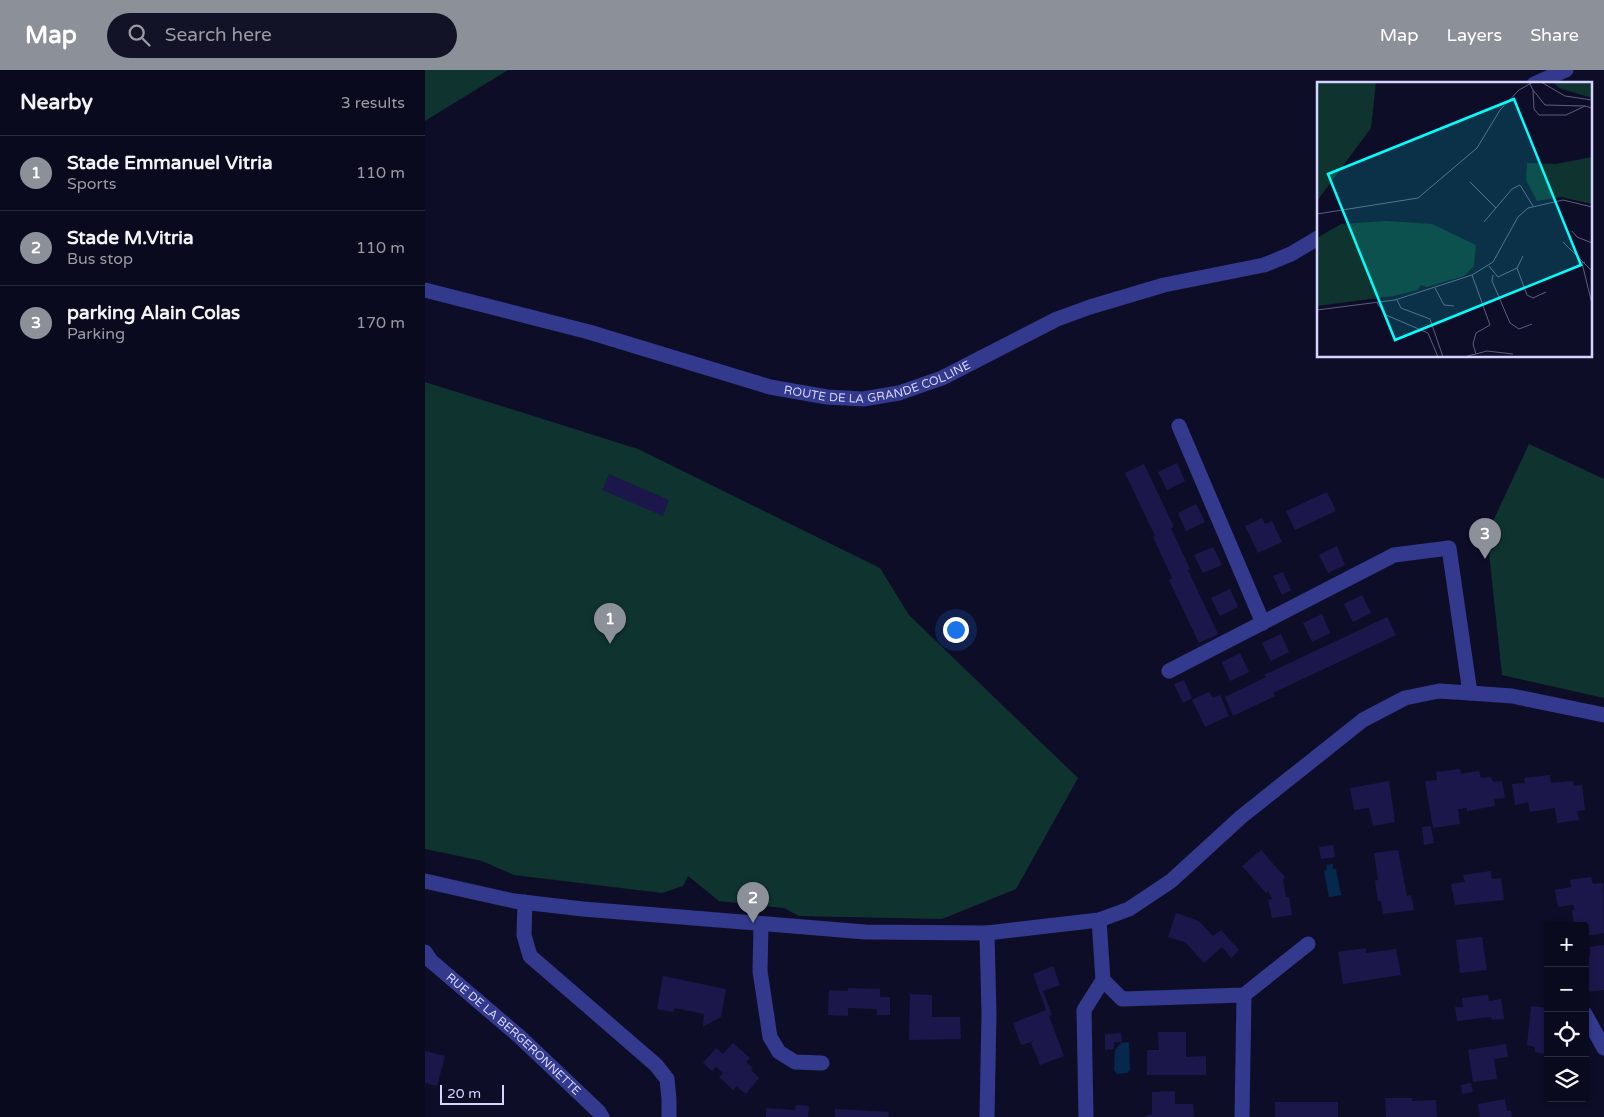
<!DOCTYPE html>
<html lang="en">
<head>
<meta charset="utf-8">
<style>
	body { margin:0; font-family:"Varela Round",sans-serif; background:#131327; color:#f1f3f6 }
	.controls { position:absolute; right:15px; bottom:15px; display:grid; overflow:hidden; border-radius:5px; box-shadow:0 1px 4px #0004 }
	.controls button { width:45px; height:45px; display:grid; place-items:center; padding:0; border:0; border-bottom:1px solid #2a2b3c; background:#0a0a1e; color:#f1f3f6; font:25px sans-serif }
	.scale { position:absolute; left:15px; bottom:12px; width:64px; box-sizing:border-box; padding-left:5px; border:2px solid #d4d4ff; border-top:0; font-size:14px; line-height:18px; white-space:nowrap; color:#d4d4ff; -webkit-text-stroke:4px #0e0d28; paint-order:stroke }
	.you { position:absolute; left:530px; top:559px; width:18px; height:18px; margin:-12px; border:4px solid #fff; border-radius:50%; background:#1a73e8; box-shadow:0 0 0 8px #1a73e833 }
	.badge { display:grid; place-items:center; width:32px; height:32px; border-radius:50%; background:#8c9099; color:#fff; font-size:16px; font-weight:700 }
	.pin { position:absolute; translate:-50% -41px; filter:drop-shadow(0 1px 2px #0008) }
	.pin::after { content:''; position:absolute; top:26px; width:18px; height:15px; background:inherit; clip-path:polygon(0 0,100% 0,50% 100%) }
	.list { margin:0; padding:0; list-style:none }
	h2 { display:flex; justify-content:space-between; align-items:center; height:65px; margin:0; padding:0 20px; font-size:21px }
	h2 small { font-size:16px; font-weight:400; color:#999aa4 }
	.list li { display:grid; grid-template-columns:32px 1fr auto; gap:15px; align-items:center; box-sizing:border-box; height:75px; padding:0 20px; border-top:1px solid #2a2b3c }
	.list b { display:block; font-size:19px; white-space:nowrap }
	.list p { margin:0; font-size:16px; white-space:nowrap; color:#999aa4 }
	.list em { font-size:16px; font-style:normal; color:#999aa4 }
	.icon { flex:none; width:28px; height:28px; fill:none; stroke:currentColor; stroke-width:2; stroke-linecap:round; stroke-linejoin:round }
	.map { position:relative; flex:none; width:1179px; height:1047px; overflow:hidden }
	header { display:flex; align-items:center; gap:30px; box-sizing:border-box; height:70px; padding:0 25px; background:#8c9099; color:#fff }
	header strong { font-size:24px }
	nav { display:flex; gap:28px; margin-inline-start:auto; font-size:18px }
	.search { width:350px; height:45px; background:#131327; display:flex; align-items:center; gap:12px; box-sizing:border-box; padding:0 18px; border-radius:28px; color:#999aa4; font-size:19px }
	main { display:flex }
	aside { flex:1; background:#0a0a1e }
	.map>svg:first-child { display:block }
</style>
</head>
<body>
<header>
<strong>Map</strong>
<div class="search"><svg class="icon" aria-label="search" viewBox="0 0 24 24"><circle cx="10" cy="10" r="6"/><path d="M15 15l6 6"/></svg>Search here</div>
<nav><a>Map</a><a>Layers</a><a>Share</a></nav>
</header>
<main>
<aside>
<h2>Nearby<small>3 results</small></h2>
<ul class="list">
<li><span class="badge">1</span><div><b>Stade Emmanuel Vitria</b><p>Sports</p></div><em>110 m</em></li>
<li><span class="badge">2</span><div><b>Stade M.Vitria</b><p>Bus stop</p></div><em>110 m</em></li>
<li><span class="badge">3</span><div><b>parking Alain Colas</b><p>Parking</p></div><em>170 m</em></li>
</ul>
</aside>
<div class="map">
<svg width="1179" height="1047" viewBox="0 0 1179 1047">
	<rect width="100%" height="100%" fill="#0e0d28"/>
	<path fill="#0f332e" d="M 0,0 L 83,0 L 0,51 Z
		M 0,312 L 213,379 L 455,498 L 484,545 L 653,708 L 591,819 L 517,849 L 374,846 L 359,838 L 294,831 L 263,806 L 258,816 L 237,823 L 89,805 L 57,791 L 0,779 Z
		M 1104,374 L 1179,409 L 1179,628 L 1077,605 L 1062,464 Z"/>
	<path fill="#06284d" d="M 908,794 L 908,799 L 911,799 L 916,825 L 904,827 L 899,801 L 902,800 L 901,795 Z
		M 703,972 L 704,973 L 705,1000 L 702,1003 L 692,1004 L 689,1000 L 690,980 L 696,973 Z"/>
	<path fill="#1c174b" d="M 752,393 L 760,411 L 742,420 L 733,402 Z
		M 719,394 L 749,457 L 746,458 L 765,499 L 763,500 L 793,564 L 774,573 L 744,510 L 747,508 L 728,467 L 730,466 L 700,403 Z
		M 184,404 L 244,430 L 238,446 L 177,420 Z
		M 902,422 L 911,441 L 870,460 L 861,441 Z
		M 771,434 L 780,452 L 761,461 L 753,443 Z
		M 837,448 L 840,454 L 847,451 L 857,472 L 833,483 L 820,456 Z
		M 912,476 L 920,495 L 903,503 L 894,485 Z
		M 788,477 L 797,495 L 778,503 L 769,485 Z
		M 858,502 L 866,520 L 857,525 L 848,506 Z
		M 805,519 L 813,537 L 795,546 L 786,528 Z
		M 937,525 L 946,543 L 928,552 L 919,534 Z
		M 897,544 L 905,563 L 887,572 L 878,553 Z
		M 962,547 L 971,565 L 848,623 L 850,626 L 808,646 L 800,627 L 841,607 L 839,605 Z
		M 856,564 L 864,582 L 846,591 L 837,573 Z
		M 815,583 L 824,602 L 805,611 L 797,592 Z
		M 759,610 L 767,628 L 758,633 L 749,614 Z
		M 784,622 L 788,628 L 795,625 L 804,646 L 780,657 L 767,630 Z
		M 1035,699 L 1036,704 L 1054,701 L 1056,708 L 1066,707 L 1068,712 L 1077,711 L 1080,728 L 1069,729 L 1070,736 L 1042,741 L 1042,738 L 1033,739 L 1035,754 L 1008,758 L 1000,711 L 1012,710 L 1011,702 Z
		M 1125,705 L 1126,713 L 1148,711 L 1149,716 L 1157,715 L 1160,740 L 1152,741 L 1154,750 L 1132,753 L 1130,738 L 1105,742 L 1103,732 L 1090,735 L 1087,714 L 1100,713 L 1099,708 Z
		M 964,711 L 970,752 L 948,756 L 944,738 L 929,740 L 925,718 Z
		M 1006,756 L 1009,773 L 999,775 L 997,757 Z
		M 908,775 L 910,787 L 896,789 L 894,777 Z
		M 836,780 L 860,807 L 858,809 L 861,827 L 864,827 L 867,845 L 847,848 L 843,830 L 847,829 L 843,821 L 841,823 L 817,796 Z
		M 973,780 L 982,826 L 986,825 L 989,840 L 958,844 L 956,831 L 953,831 L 950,811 L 953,810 L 949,783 Z
		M 1066,801 L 1067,809 L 1076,808 L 1079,830 L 1030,835 L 1026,814 L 1040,812 L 1038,805 Z
		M 1166,807 L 1168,814 L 1178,813 L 1179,863 L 1160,866 L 1160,856 L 1149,855 L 1147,840 L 1150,840 L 1148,835 L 1133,837 L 1130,820 L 1146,817 L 1145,810 Z
		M 751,843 L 774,851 L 788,866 L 796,860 L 814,880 L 806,888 L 797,877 L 779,893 L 760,872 L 743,867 Z
		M 1057,867 L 1062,900 L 1035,903 L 1031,870 Z
		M 1179,875 L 1179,920 L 1161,922 L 1160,912 L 1163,912 L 1160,887 L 1165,886 L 1165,877 Z
		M 941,878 L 941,883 L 971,879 L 976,905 L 918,914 L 913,882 Z
		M 628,896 L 635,915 L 618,921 L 627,945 L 624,946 L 639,986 L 615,995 L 606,973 L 609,971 L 596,975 L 588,953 L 621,940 L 608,904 Z
		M 238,906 L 301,919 L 296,947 L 278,957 L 279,944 L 250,938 L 248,942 L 232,939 Z
		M 423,918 L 455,919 L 455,927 L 465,927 L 465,945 L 452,945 L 452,939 L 423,938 L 423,946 L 403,945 L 404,920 L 423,921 Z
		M 485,924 L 507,925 L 507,947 L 535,947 L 536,969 L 484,970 Z
		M 1063,925 L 1064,931 L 1076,929 L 1079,949 L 1067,950 L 1066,947 L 1032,951 L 1030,937 L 1038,937 L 1037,928 Z
		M 1108,936 L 1123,938 L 1123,985 L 1110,982 L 1110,977 L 1102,975 L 1106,937 Z
		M 733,962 L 761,962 L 761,987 L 781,986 L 781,1005 L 722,1005 L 722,980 L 734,980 Z
		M 696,963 L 697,972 L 689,972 L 689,979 L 680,980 L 680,964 Z
		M 308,973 L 325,988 L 321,992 L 328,998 L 326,1000 L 334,1008 L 321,1024 L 311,1016 L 308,1020 L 294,1007 L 298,1003 L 291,997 L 287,1001 L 278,993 L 291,978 L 298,984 Z
		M 1081,974 L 1083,987 L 1069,989 L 1072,1009 L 1048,1012 L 1043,980 Z
		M 0,981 L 20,986 L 12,1016 L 0,1013 Z
		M 1046,1013 L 1048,1022 L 1037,1024 L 1036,1015 Z
		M 750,1021 L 750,1034 L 768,1034 L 769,1047 L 719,1047 L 727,1044 L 727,1022 Z
		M 960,1028 L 987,1028 L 987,1031 L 1011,1030 L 1012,1047 L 961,1047 Z
		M 1080,1029 L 1082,1041 L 1086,1041 L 1087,1047 L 1055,1047 L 1053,1034 Z
		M 850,1032 L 913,1032 L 913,1047 L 850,1047 Z
		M 371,1035 L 384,1036 L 383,1047 L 341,1047 L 341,1038 L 370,1040 Z
		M 410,1039 L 464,1042 L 463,1047 L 410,1047 Z"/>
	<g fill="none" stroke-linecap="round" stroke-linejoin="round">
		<g stroke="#33398c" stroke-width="15">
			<path d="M 1109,14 L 1141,0"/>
			<path id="s1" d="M 0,220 L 164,262 L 345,317 L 402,327 L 438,329 L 474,323 L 517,308 L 632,249 L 665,237 L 739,215 L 839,195 L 866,184 L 893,168"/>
			<path d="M 754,356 L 838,553"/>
			<path d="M 744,601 L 969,485 L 1024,478 L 1045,623"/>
			<path d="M 0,811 L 89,831 L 158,839 L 440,862 L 562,863 L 674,850 L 704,839 L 746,811 L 816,747 L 938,650 L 980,628 L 1014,621 L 1045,623 L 1087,626 L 1179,645"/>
			<path d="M 100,832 L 99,865 L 105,886 L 231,995 L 242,1009 L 244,1029 L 244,1047"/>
			<path d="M 674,850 L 678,910 L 697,929 L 819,925 L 883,874"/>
			<path d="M 336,854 L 335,901 L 345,967 L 354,982 L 370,992 L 397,993"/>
			<path d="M 562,863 L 564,944 L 562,1047"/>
			<path id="s2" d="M 0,882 L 6,891 L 95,967 L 174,1042 L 177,1047"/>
			<path d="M 1160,944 L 1179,978"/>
			<path d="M 661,1047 L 659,940 L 678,910"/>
			<path d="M 817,1047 L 819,925"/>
		</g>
	</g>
	<g text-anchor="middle" stroke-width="4.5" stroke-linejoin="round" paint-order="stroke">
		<g font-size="12" fill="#d4d4ff" stroke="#0e0d28">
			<text dy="4" stroke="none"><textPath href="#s1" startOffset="469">ROUTE DE LA GRANDE COLLINE</textPath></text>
			<text dy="4" stroke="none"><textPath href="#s2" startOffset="121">RUE DE LA BERGERONNETTE</textPath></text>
		</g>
	</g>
	<g transform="translate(892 12)">
		<rect width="275" height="275" fill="#0e0d28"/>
		<path d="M 0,0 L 59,0 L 54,46 L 0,119 ZM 236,0 L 275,0 L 275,16 L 242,6 ZM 275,75 L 275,122 L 244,115 L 220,119 L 209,98 L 210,81 L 239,82 ZM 69,139 L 115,142 L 159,163 L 157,184 L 147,194 L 110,205 L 104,203 L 101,208 L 76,214 L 0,224 L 0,156 L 24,142 Z" fill="#0f332e"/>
		<path fill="none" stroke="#5d5d7e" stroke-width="1" d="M 212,0 L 216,8 L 217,27 L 222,33 L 249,33 L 268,24 L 275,26M 224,0 L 248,14 L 275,18M 216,8 L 228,23 L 268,24M 153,100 L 179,126M 0,132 L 101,116 L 160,66 L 183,28 L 202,8 L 216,0M 167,140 L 195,107 L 203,103 L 216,124M 255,149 L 260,155 L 275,161M 246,160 L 275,189M 268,180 L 265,181 L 275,222M 172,184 L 181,195 L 200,186 L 206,174M 200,186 L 210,213 L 216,216 L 229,210M 155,193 L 173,243 L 159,251 L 156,262 L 159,272M 176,193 L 175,199 L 193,241 L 202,247 L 215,242M 118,206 L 127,223 L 137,224M 80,218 L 84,226 L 113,237 L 126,275M 60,221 L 69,233 L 111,251 L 121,275M 0,228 L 78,218 L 155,193 L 176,180 L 201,135 L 211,126 L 246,118 L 275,125M 147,275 L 170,269 L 196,272"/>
		<path fill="#00fffd" fill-opacity="0.15" stroke="#00fffd" stroke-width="2.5" d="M 197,17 L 264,183 L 78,258 L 11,92 Z"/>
		<rect width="275" height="275" fill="none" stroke="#d4d4ff" stroke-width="2.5"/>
	</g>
</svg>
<div class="controls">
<button>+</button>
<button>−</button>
<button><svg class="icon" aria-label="locate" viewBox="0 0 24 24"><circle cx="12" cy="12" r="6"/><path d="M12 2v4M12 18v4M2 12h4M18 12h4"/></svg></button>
<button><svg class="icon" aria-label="layers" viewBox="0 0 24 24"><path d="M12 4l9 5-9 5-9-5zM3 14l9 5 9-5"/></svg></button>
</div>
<div class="scale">20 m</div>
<div class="you"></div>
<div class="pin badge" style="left:185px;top:574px">1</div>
<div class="pin badge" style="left:328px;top:853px">2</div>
<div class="pin badge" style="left:1060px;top:489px">3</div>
</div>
</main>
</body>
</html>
